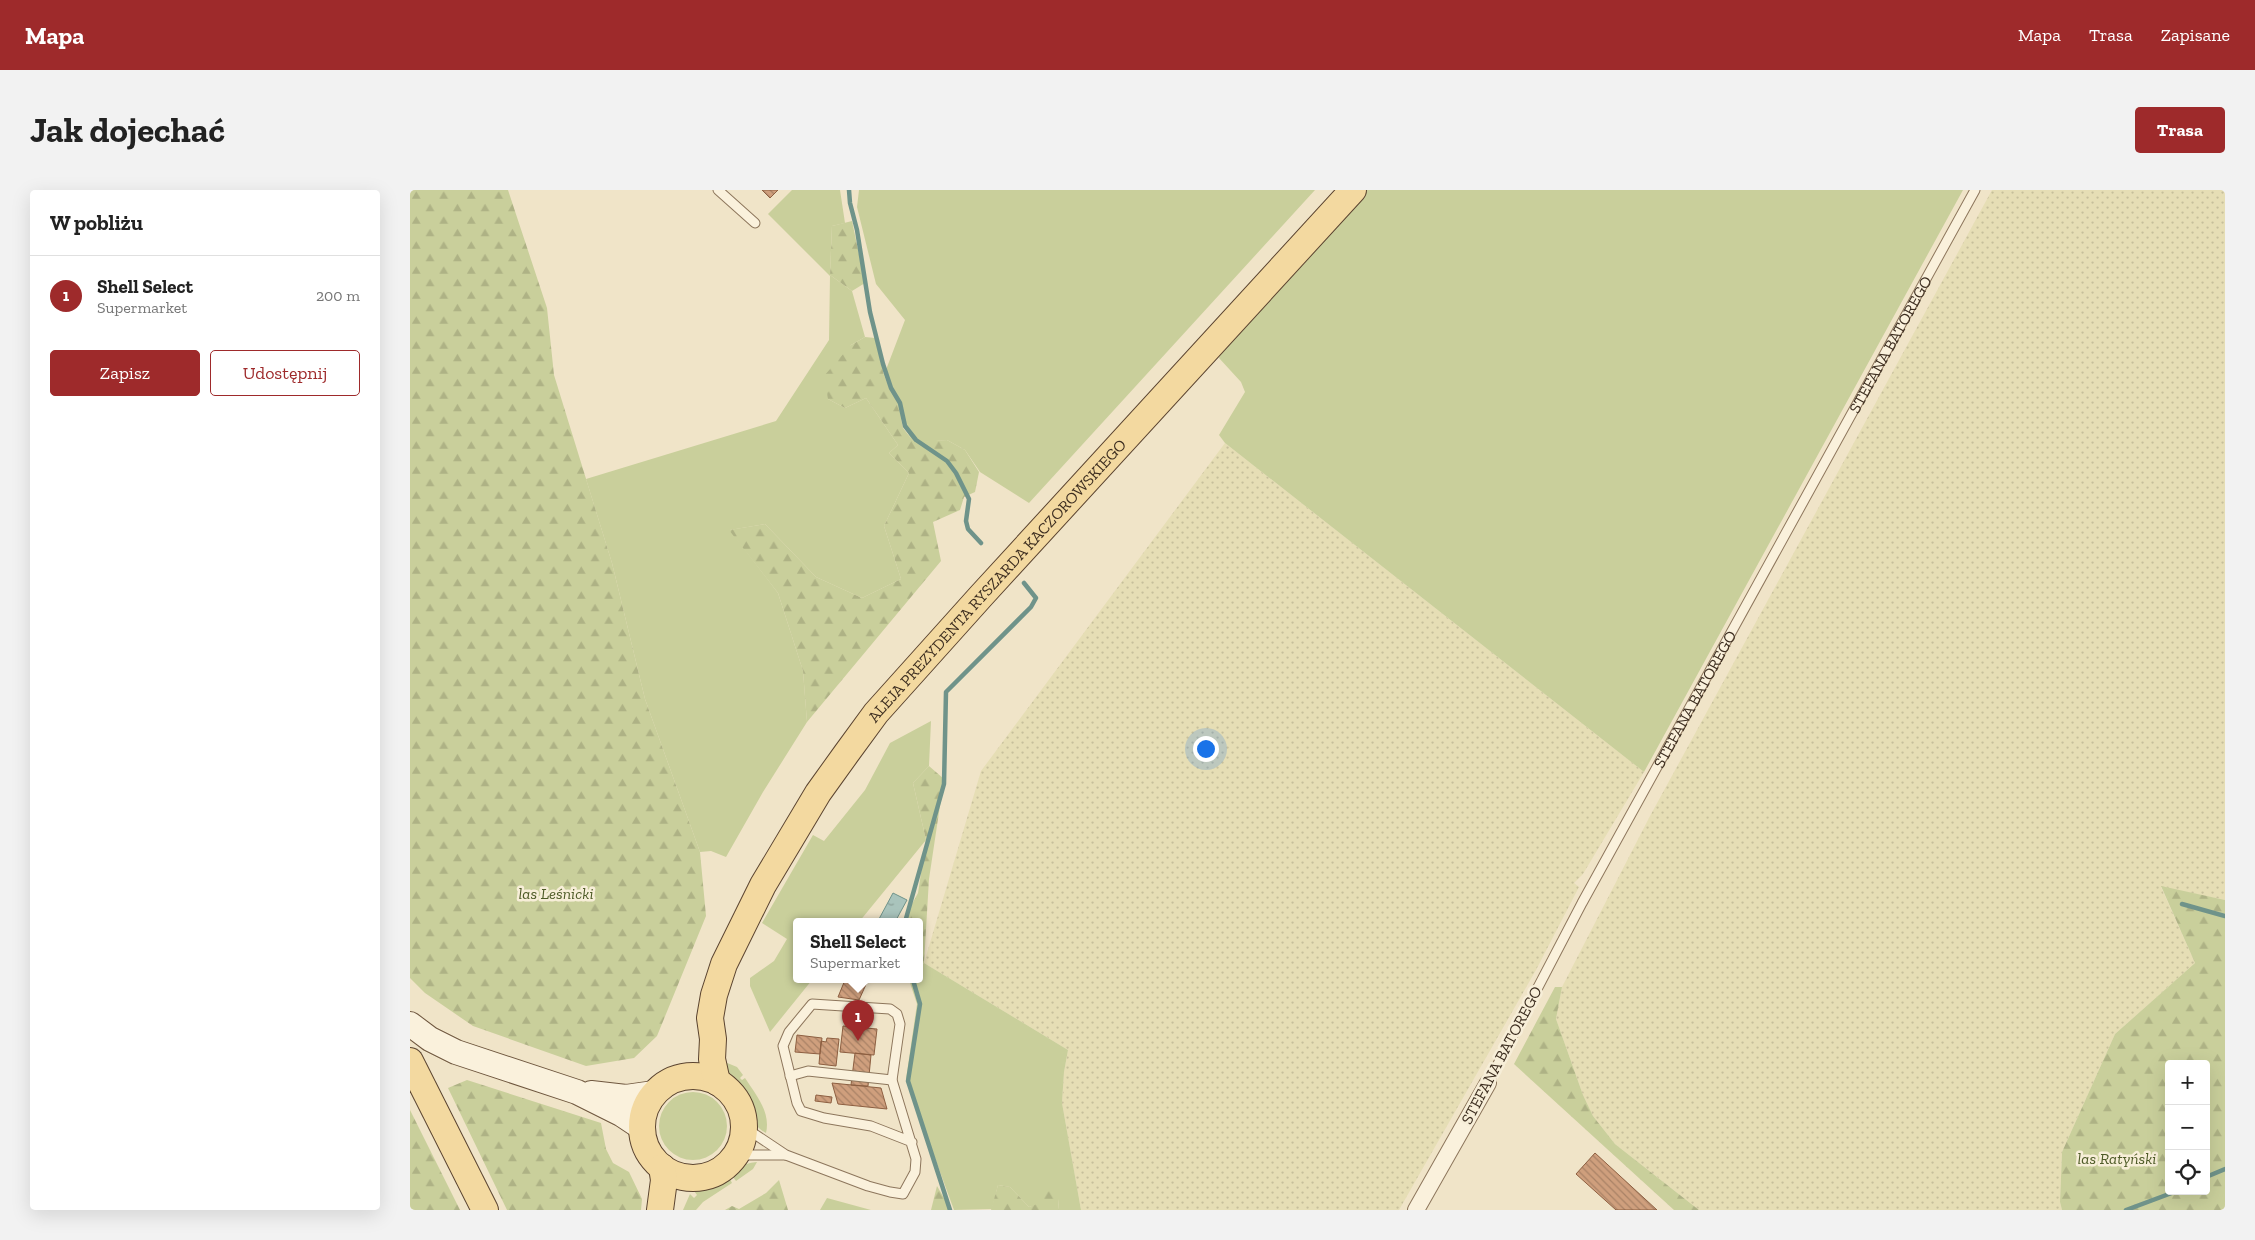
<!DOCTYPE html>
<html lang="pl">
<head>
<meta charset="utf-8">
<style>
	body { margin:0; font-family:"Zilla Slab",serif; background:#f2f2f2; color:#222 }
	.controls { position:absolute; right:15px; bottom:15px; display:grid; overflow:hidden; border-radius:5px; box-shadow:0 5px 20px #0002 }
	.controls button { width:45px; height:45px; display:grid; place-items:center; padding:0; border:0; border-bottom:1px solid #e0e0e0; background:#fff; color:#222; font:25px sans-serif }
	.you { position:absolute; left:795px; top:558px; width:18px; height:18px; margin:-12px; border:4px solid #fff; border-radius:50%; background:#1a73e8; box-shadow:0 0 0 8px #1a73e833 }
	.badge { display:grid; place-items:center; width:32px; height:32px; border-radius:50%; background:#9e2a2b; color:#fff; font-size:16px; font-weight:700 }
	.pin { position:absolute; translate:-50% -41px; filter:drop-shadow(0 1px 2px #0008) }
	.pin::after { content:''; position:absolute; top:26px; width:18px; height:15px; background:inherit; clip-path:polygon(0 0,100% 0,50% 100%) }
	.popup { position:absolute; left:383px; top:728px; width:130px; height:65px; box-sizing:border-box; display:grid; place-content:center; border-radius:5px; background:#fff; filter:drop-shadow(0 1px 4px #0005); font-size:16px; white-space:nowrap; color:#767676 }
	.popup b { font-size:19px; color:#222 }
	.popup::after { content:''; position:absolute; left:50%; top:100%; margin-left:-10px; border:10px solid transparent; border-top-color:#fff }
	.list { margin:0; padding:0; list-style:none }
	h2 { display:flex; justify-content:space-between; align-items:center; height:65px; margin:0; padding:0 20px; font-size:21px }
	h2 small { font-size:16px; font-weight:400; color:#767676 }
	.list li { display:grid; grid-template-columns:32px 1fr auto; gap:15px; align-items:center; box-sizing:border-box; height:80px; padding:0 20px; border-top:1px solid #e0e0e0 }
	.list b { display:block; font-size:19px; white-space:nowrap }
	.list p { margin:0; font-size:16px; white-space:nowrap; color:#767676 }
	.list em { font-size:16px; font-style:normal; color:#767676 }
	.actions { display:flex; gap:10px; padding:15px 20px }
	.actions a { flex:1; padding:11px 0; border:1px solid #9e2a2b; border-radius:5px; text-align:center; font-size:18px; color:#9e2a2b }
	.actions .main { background:#9e2a2b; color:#fff }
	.icon { flex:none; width:28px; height:28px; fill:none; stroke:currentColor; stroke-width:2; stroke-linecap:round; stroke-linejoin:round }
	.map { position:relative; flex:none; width:1815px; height:1020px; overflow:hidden; border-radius:5px }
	header { display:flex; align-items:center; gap:30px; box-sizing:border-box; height:70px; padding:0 25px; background:#9e2a2b; color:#fff }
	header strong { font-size:24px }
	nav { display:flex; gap:28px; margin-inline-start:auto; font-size:18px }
	.intro { display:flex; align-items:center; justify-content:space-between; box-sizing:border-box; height:120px; padding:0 30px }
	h1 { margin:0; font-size:35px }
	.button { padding:12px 22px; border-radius:5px; background:#9e2a2b; color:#fff; font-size:18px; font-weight:700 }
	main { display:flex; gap:30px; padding:0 30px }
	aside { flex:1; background:#fff; border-radius:5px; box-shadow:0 5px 20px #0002 }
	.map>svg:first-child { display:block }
</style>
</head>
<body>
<header>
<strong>Mapa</strong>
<nav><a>Mapa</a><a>Trasa</a><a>Zapisane</a></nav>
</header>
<div class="intro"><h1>Jak dojechać</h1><a class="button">Trasa</a></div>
<main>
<aside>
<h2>W pobliżu<small></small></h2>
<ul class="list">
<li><span class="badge">1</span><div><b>Shell Select</b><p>Supermarket</p></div><em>200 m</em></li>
</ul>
<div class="actions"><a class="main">Zapisz</a><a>Udostępnij</a></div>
</aside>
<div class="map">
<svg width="1815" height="1020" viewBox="0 0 1815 1020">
	<defs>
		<pattern id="farmland-dots" width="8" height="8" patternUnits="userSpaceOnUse" patternTransform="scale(1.25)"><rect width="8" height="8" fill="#e6deb5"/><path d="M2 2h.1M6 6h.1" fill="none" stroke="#c6bf9b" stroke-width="1.8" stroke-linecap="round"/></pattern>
		<pattern id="forest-firs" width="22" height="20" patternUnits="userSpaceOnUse" patternTransform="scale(1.25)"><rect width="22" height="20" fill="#c9cf9b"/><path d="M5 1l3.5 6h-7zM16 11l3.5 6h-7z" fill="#aeb285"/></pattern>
		<pattern id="water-ripples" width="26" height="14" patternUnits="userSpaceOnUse" patternTransform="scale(1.25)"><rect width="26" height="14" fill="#a9c4bc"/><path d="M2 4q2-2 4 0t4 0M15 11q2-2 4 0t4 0" fill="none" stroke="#8ba098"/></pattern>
		<pattern id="building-back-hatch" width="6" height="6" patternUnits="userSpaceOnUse" patternTransform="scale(1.25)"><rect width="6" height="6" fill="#cf9f7d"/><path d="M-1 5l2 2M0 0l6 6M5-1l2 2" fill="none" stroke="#a98266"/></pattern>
	</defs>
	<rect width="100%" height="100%" fill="#f0e4c8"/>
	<path fill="url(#farmland-dots)" d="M 1582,0 L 1815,0 L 1815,710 L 1751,697 L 1785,773 L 1705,844 L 1652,962 L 1650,1012 L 1652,1020 L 1289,1020 L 1205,954 L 1183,926 L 1173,905 L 1146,829 L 1152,797 L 1240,626 Z
		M 815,253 L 1234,582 L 1173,684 L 1164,693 L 1169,697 L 1126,780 L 989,1020 L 671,1020 L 652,913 L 654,882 L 658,860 L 514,773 L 571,581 Z"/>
	<path fill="#c9cf9b" d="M 382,0 L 430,0 L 435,33 L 422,36 L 420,85 L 442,101 L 455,147 L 441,155 L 418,209 L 435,218 L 456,208 L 488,255 L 479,263 L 499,283 L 474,336 L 491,389 L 452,408 L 406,387 L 355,334 L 320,340 L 368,403 L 393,481 L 397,532 L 353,602 L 316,667 L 301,661 L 290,662 L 235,509 L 202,373 L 176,289 L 366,231 L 419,150 L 420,86 L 358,24 Z
		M 449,0 L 905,0 L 619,313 L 570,282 L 555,260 L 537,250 L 504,253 C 490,233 484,208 474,185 L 495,130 L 466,94 L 447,17 Z
		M 957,0 L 1553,0 L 1234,582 L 815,253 L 809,245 L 835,202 L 831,192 L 809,168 L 811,160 L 889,74 L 892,76 L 895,73 L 892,71 Z
		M 521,531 L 519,576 L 503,593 L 516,650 L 449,732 L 387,732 L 387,790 L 402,790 L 360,842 L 340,796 L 340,788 L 364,771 L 377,749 L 352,733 L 403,645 L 414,651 L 455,600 L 480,553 Z
		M 514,773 L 658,860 L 654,882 L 652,913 L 671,1020 L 649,1020 L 648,1009 L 619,1017 L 600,997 L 588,995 L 582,1019 L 544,1020 L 496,889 L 507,814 L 499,790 L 509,790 L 509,777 Z
		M 310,870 L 327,877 L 333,885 L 330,888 L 332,890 L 335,888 C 346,905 361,922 356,943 C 340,935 343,920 335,906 C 326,891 317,888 310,870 Z
		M249 936a34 34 0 1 1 68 0a34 34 0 1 1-68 0Z
		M 347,972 L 343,979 L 326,991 L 323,987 L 320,989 L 322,993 L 293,1012 L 286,1020 L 273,1020 L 280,1004 L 284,1008 L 287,1005 L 284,1001 C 292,995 300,994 309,990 C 323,982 331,973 347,972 Z
		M 417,1008 L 461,1020 L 410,1020 Z"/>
	<path fill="url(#forest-firs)" fill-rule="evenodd" d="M 0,0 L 98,0 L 137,118 L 144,185 L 202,373 L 235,509 L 290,662 L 296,726 L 247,846 L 224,868 L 176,876 L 63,836 L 15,803 L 0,788 Z
		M 442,31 L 455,93 L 442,101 L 420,85 L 422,36 Z
		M 455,147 L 465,148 L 474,185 L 490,223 L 493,238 L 504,252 L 537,250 L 555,260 L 569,282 L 565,302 L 554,307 L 550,320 L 523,332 L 531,371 L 397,532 L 393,481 L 368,403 L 319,340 L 355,334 L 406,387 L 452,408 L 491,389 L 474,336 L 499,283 L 479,263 L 488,255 L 456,208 L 435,218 L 418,209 L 414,186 L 441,155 Z
		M 519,576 L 534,589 L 519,689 L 514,773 L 509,777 L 509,732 L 492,732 L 508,703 L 516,650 L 503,593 Z
		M 1751,696 L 1815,710 L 1815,1020 L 1652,1020 L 1650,1012 L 1652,962 L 1705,844 L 1785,773 ZM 1759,874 L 1796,874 L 1796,1001 L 1759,1001 Z
		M 1145,797 L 1152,797 L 1146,829 L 1173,905 L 1183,926 L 1205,954 L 1289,1020 L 1264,1020 L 1104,874 Z
		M 57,890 L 191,933 L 196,959 L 203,973 L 219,982 L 232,1009 L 231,1020 L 97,1020 L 38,898 Z
		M 0,920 L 50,1020 L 0,1020 Z
		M 369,990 L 378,1020 L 315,1020 L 322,1016 L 329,1019 L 356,1003 Z
		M 588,995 L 600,997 L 619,1017 L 627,1014 L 629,1002 L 641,997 L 648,1009 L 649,1020 L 581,1020 Z
		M 527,996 L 541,1020 L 521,1020 Z"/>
	<path fill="url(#water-ripples)" stroke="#6f938a" d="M 483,703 L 497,710 L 485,732 L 474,732 L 469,729 Z"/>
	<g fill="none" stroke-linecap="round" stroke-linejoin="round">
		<path stroke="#6f938a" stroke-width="4.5" d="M 439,0 L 440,13 L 447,40 L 460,122 L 473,174 L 481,198 L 490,213 L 495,236 L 506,250 L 537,271 L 546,283 L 559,309 L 556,331 L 558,339 L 571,353
			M 1772,714 L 1815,726
			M 495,732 L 534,594 L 536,502 L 621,417 L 626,408 L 614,393
			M 503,790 L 510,814 L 498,891 L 540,1020
			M 1796,987 L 1815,979
			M 1716,1020 L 1767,1001"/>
	</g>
	<path fill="url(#building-back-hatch)" stroke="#8d5f41" d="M 352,0 L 368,0 L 360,8 Z
		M 435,790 L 458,790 L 449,810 L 428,807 Z
		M 433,836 L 467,839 L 464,865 L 430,862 Z
		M 387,845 L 412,848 L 410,864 L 385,862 Z
		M 417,848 L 429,849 L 426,876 L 409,874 L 411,851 L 416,852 Z
		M 445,863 L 461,865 L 458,896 L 441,895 Z
		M 422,893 L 471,898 L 477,919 L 428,914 Z
		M 406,905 L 422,907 L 421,913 L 405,911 Z
		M 1185,963 L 1247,1020 L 1206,1020 L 1166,984 Z"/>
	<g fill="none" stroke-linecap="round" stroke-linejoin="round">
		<g stroke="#8d765c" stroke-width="11">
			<g id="service">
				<path d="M 308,0 L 345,33"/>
				<path d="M 380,886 L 398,881 L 482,890"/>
				<path id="s1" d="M 1078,893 L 1172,713 L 1565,0"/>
				<path d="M 334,937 L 376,965 L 458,996 L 480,1002 L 493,1004 L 505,982 L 506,969 L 482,890 L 490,834 L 487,824 L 480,819 L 402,814 L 379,842 L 373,856 L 387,913 L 391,921 L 414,928 L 461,936 L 502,952"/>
				<path d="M 325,965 L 375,965"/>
			</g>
		</g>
		<g stroke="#8d765c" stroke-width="18">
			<path id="minor" d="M 1006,1020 L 1078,893"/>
		</g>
		<g stroke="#6f573f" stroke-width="26">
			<path id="secondary" d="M 0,834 L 20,849 L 46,862 L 167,902 L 211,924 L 232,938
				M 181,903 L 216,907 L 244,903"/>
		</g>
		<g stroke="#5b4430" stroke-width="28">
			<g id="primary">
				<path d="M 0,871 L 75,1020"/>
				<circle cx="283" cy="937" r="51"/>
				<path id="s2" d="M 307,892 L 302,869 L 303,849 L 300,828 L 304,805 L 314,774 L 353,695 L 408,603 L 436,564 L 466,523 L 571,406 L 943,0"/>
				<path d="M 250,1020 L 254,990 L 252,977"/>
			</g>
		</g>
		<use href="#service" stroke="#faf1dc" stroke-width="9"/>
		<use href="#minor" stroke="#faf1dc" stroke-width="16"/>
		<use href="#secondary" stroke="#faf1dc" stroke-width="24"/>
		<use href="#primary" stroke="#f3d9a0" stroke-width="26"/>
	</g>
	<g text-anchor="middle" stroke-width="5" stroke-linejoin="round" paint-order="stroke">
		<g font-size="16" fill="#3d2e20" stroke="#f7eed8">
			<text dy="6" stroke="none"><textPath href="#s1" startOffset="841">STEFANA BATOREGO</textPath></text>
			<text dy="6" stroke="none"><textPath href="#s2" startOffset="594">ALEJA PREZYDENTA RYSZARDA KACZOROWSKIEGO</textPath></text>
			<text dy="6" stroke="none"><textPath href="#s1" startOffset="436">STEFANA BATOREGO</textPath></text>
			<text transform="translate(1091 865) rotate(-62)" y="6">STEFANA BATOREGO</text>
		</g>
		<g font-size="16" font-style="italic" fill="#4d5a26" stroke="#f7eed8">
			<text x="146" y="709">las Leśnicki</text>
			<text x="1707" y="974">las Ratyński</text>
		</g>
	</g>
</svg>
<div class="controls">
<button>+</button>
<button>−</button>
<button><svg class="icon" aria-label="locate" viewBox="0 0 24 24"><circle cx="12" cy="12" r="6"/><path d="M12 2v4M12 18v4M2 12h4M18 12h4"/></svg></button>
</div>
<div class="you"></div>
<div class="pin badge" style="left:448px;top:851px">1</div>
<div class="popup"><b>Shell Select</b>Supermarket</div>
</div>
</main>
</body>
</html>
